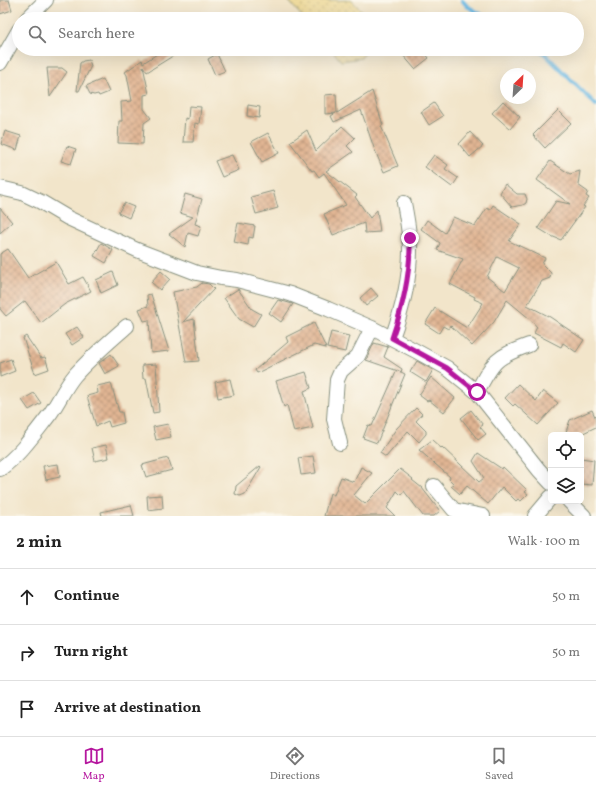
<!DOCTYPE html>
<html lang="en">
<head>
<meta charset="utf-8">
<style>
	body { margin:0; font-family:Vollkorn,serif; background:#f2f2f2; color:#222 }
	.controls { position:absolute; right:12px; bottom:12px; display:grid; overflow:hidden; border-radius:6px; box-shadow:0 4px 16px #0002 }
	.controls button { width:36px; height:36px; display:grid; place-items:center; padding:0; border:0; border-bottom:1px solid #e0e0e0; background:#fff; color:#222; font:20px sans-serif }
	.compass { position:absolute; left:500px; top:68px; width:36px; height:36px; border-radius:50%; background:#fff; box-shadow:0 4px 16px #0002; rotate:25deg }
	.stop { position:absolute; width:12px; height:12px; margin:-9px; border:3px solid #b5179e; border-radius:50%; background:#fff }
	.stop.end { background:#b5179e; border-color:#fff; box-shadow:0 1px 4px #0008 }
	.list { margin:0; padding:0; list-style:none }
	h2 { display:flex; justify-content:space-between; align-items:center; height:52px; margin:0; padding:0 16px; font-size:17px }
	h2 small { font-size:13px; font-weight:400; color:#767676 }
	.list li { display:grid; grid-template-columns:26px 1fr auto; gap:12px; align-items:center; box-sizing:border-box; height:56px; padding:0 16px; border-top:1px solid #e0e0e0 }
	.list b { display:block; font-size:15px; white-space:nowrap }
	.list em { font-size:13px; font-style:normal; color:#767676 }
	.icon { flex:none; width:22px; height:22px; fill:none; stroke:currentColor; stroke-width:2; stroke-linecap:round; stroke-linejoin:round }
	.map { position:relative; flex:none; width:596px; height:516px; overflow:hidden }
	.search { position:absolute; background:#fff; box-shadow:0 4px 16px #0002; left:12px; right:12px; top:12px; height:44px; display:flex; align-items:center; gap:10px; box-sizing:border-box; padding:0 14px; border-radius:22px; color:#767676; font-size:15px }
	.sheet { height:220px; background:#fff }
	nav { display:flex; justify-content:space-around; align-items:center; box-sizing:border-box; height:56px; border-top:1px solid #e0e0e0; background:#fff; font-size:11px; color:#767676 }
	nav a { display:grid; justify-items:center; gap:2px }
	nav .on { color:#b5179e }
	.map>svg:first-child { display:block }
</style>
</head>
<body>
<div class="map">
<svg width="596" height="516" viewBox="0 0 596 516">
	<defs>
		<pattern id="sand-dots" width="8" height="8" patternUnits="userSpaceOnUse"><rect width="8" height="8" fill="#eeda9e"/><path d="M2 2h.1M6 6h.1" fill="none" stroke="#ccbc89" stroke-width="1.8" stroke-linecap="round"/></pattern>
		<pattern id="building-cross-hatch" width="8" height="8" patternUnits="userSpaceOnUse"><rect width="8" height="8" fill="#e1b593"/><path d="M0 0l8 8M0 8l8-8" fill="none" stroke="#b69479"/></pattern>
	</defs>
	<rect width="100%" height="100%" fill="#fbf7ec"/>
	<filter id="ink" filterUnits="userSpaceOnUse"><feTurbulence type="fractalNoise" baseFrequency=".025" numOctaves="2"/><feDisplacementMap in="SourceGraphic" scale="8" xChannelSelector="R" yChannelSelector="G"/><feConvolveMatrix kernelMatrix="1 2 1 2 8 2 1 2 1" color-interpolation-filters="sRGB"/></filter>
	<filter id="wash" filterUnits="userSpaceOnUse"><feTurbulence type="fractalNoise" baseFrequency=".012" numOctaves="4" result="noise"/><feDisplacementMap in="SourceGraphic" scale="16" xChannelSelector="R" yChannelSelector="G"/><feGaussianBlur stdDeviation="0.9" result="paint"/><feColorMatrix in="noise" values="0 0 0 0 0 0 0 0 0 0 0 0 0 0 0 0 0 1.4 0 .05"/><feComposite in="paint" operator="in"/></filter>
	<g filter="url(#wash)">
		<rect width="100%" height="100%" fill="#f2e5ca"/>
		<path fill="url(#sand-dots)" stroke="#868c69" d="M 288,0 L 351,0 L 370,19 L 304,19 Z
			M 331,49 L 368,49 L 361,58 L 341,61 Z"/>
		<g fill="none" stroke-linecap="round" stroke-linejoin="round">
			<path stroke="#68b8e3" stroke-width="4" d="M 462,0 L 467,6 L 489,19
				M 537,49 L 544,53 L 596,105"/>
		</g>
		<g id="blocks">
			<path fill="url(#building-cross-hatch)" fill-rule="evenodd" d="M 0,0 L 9,0 L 12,10 L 0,14 Z
				M 165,49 L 184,49 L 147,72 L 143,66 L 149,94 L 144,95 L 144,109 L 151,118 L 144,123 L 143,144 L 118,143 L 119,121 L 122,121 L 121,102 L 132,101 L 127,75 L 125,72 L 142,60 L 143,63 Z
				M 408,49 L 422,49 L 429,58 L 415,69 L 402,54 Z
				M 217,54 L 225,71 L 215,75 L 208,59 Z
				M 89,60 L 91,66 L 79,91 L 77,91 L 80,63 L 83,61 Z
				M 47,68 L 62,68 L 67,72 L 50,97 Z
				M 103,79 L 109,92 L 99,96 L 98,94 L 94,95 L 90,94 L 86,86 Z
				M 372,91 L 383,125 L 381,126 L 398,166 L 384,172 L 374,148 L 361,110 L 334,122 L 331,116 L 336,113 L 325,114 L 325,95 L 336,94 L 337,113 Z
				M 503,101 L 520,117 L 510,129 L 492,113 Z
				M 434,103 L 443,116 L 429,125 L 421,112 Z
				M 248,105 L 260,107 L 259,118 L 247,116 Z
				M 189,106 L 201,107 L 199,124 L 195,123 L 193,142 L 183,142 L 185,118 L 188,119 Z
				M 558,110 L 571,123 L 545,148 L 533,135 Z
				M 342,126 L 355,138 L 347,146 L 353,152 L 326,171 L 357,195 L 355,197 L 370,218 L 377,210 L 380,232 L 365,233 L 364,223 L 333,235 L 324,214 L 346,205 L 324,173 L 319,177 L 314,170 L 312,171 L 290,142 L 307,130 L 316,151 Z
				M 5,131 L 21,136 L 17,150 L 1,144 Z
				M 470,132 L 483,146 L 470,157 L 459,144 Z
				M 268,133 L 279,153 L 262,162 L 251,142 Z
				M 67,146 L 76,149 L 71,164 L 61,161 Z
				M 232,155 L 239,170 L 222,177 L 215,161 Z
				M 434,155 L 448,165 L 445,169 L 458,178 L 452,187 L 425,167 Z
				M 550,161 L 570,174 L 580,171 L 578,185 L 588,192 L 586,196 L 589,198 L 583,206 L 585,207 L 561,240 L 551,236 L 538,228 L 556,201 L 570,204 L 537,180 Z
				M 505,184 L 517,194 L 525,194 L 527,199 L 526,203 L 523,205 L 512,207 L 500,193 Z
				M 273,191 L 278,208 L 256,214 L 251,197 Z
				M 185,194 L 202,199 L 195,224 L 201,226 L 198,236 L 188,233 L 185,247 L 169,234 L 193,217 L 180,213 Z
				M 124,203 L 134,207 L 129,218 L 118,213 Z
				M 493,205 L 521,224 L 509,241 L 545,258 L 542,264 L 551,273 L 550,278 L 542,281 L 527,305 L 550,317 L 584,340 L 576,352 L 563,343 L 561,347 L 534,333 L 537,327 L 530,319 L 507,300 L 494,322 L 472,346 L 450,325 L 448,329 L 443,326 L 439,333 L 425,324 L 435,308 L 467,328 L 483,303 L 474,299 L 475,297 L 450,284 L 463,259 L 437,250 L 440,243 L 421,229 L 427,220 L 445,233 L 453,217 L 475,226 L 487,208 L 490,210 ZM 497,257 L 519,268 L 505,291 L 487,277 Z
				M 0,208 L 12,222 L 0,233 Z
				M 238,223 L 255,226 L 253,238 L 249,237 L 248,245 L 234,242 Z
				M 101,243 L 113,250 L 106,263 L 94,256 Z
				M 8,249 L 28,278 L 56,262 L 69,284 L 83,277 L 91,291 L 65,304 L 41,323 L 25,301 L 6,316 L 0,309 L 0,254 Z
				M 161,271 L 170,279 L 160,290 L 151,282 Z
				M 113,272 L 118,285 L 101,293 L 96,280 Z
				M 202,283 L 209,284 L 214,289 L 183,322 L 194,319 L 199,361 L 186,362 L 173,292 L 197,287 Z
				M 371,288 L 378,296 L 366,306 L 360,298 Z
				M 238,289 L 252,309 L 261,314 L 253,327 L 239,319 L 224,298 Z
				M 151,294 L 169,351 L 151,353 L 149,320 L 144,321 L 139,309 L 148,306 L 147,295 Z
				M 278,300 L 293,304 L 281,322 L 269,313 Z
				M 314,323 L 326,348 L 314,345 L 257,373 L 255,370 L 288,342 L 286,337 Z
				M 77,327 L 84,337 L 72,345 L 65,334 Z
				M 331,332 L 349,336 L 345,352 L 327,348 Z
				M 26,336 L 41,358 L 45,357 L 49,369 L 35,374 L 23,338 Z
				M 374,343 L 388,347 L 384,357 L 402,369 L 401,372 L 366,360 Z
				M 111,354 L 119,366 L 105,374 L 99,363 Z
				M 11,359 L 15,371 L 0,377 L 0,363 Z
				M 417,361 L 433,370 L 426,382 L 410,372 Z
				M 156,364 L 159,412 L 153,413 L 146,378 L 143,379 L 142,365 Z
				M 397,370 L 405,374 L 377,443 L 363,438 L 368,425 L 372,426 Z
				M 306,372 L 311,388 L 304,391 L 313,428 L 294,432 L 287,405 L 284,407 L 276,381 Z
				M 431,377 L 455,398 L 444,412 L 429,400 L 427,401 L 419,395 Z
				M 230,379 L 234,395 L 218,398 L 215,382 Z
				M 111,383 L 119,412 L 122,412 L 124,423 L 110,427 L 108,421 L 96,426 L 87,396 L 98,393 L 97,386 Z
				M 518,384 L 536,401 L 543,391 L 558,403 L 538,425 L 515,404 L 513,406 L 505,398 Z
				M 34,393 L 41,403 L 29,410 L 22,400 Z
				M 416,408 L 422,414 L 416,421 L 426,431 L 426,434 L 419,442 L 408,431 L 386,457 L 380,453 L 396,429 Z
				M 471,410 L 483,425 L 480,427 L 486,434 L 478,440 L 461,418 Z
				M 592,410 L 596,419 L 596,427 L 579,435 L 565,435 L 570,420 Z
				M 168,424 L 171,437 L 156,440 L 153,427 Z
				M 432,440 L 441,448 L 442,447 L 479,482 L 484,478 L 473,461 L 478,453 L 502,469 L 503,467 L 527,490 L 525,492 L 528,494 L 521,501 L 518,499 L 516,501 L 502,487 L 488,504 L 467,486 L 460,494 L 451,486 L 454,484 L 449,479 L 450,477 L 419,450 Z
				M 106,445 L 109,458 L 95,461 L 92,448 Z
				M 313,456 L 316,473 L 301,475 L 298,458 Z
				M 168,458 L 172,470 L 146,477 L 142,465 Z
				M 581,458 L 594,460 L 592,485 L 581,484 Z
				M 58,464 L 60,477 L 46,480 L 43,466 Z
				M 260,466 L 261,467 L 245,494 L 240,496 L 235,494 L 236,486 Z
				M 361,467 L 372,473 L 354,495 L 365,504 L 400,469 L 413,479 L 412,480 L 422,488 L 440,511 L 434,516 L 423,516 L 404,491 L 401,495 L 397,491 L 387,508 L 395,516 L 324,516 L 330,493 L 334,495 L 341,477 L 354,482 Z
				M 162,495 L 163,508 L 148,510 L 147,496 Z
				M 131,505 L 134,516 L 102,516 L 101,512 Z"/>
		</g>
	</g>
	<g filter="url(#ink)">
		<use href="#blocks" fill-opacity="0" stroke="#88917f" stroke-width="1"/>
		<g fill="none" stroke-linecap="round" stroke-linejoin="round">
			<g stroke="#88917f" stroke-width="16">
				<path id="street" d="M 27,19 L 46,0
					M 0,63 L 19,30
					M 0,188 L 22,193 L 41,202 L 68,218 L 137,250 L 197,273 L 221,278 L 237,280 L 290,294 L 328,309 L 372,328 L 416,351 L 447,368 L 477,392 L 539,470 L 551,483
					M 392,338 C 402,310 410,280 410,250 C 410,234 407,219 404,203
					M 477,392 C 493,361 496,357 529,345
					M 340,443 L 334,419 L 337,380 L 341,371 L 358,356 L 372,328
					M 0,469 C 20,455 35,433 50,414 C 59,401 65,387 75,375 C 91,357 109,342 127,326
					M 434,486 L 454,510 L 483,516
					M 569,501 L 584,516
					M 535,516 L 551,497"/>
			</g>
			<use href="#street" stroke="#fff" stroke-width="14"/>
		</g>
	</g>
	<g fill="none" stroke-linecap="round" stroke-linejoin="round" filter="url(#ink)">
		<path stroke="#b5179e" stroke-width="5" d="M 410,238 C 411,273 403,306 392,338 L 447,368 L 477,392"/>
	</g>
</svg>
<div class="controls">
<button><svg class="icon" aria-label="locate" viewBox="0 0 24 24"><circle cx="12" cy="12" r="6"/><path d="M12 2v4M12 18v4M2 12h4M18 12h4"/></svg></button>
<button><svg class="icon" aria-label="layers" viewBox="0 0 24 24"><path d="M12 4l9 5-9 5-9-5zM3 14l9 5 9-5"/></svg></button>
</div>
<svg class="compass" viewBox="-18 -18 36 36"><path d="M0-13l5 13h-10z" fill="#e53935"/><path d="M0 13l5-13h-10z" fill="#767676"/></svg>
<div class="stop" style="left:477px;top:392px"></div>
<div class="stop end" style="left:410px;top:238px"></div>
<div class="search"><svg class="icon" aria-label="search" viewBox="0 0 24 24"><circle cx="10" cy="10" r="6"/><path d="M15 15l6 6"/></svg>Search here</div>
</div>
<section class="sheet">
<h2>2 min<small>Walk · 100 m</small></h2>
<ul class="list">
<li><svg class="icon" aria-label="ahead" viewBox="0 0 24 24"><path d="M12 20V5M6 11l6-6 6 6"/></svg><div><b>Continue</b></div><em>50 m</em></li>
<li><svg class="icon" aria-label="right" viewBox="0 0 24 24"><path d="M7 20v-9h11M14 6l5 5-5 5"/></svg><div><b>Turn right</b></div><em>50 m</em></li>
<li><svg class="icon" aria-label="arrive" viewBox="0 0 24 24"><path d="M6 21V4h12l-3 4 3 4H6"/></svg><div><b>Arrive at destination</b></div></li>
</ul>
</section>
<nav>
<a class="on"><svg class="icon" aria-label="map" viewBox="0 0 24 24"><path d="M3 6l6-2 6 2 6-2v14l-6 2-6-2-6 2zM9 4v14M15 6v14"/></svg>Map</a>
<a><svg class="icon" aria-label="directions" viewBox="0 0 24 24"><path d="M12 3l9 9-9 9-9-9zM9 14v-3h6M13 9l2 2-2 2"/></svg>Directions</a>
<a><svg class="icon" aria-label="saved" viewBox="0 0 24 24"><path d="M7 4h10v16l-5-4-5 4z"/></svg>Saved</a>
</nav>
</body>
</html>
